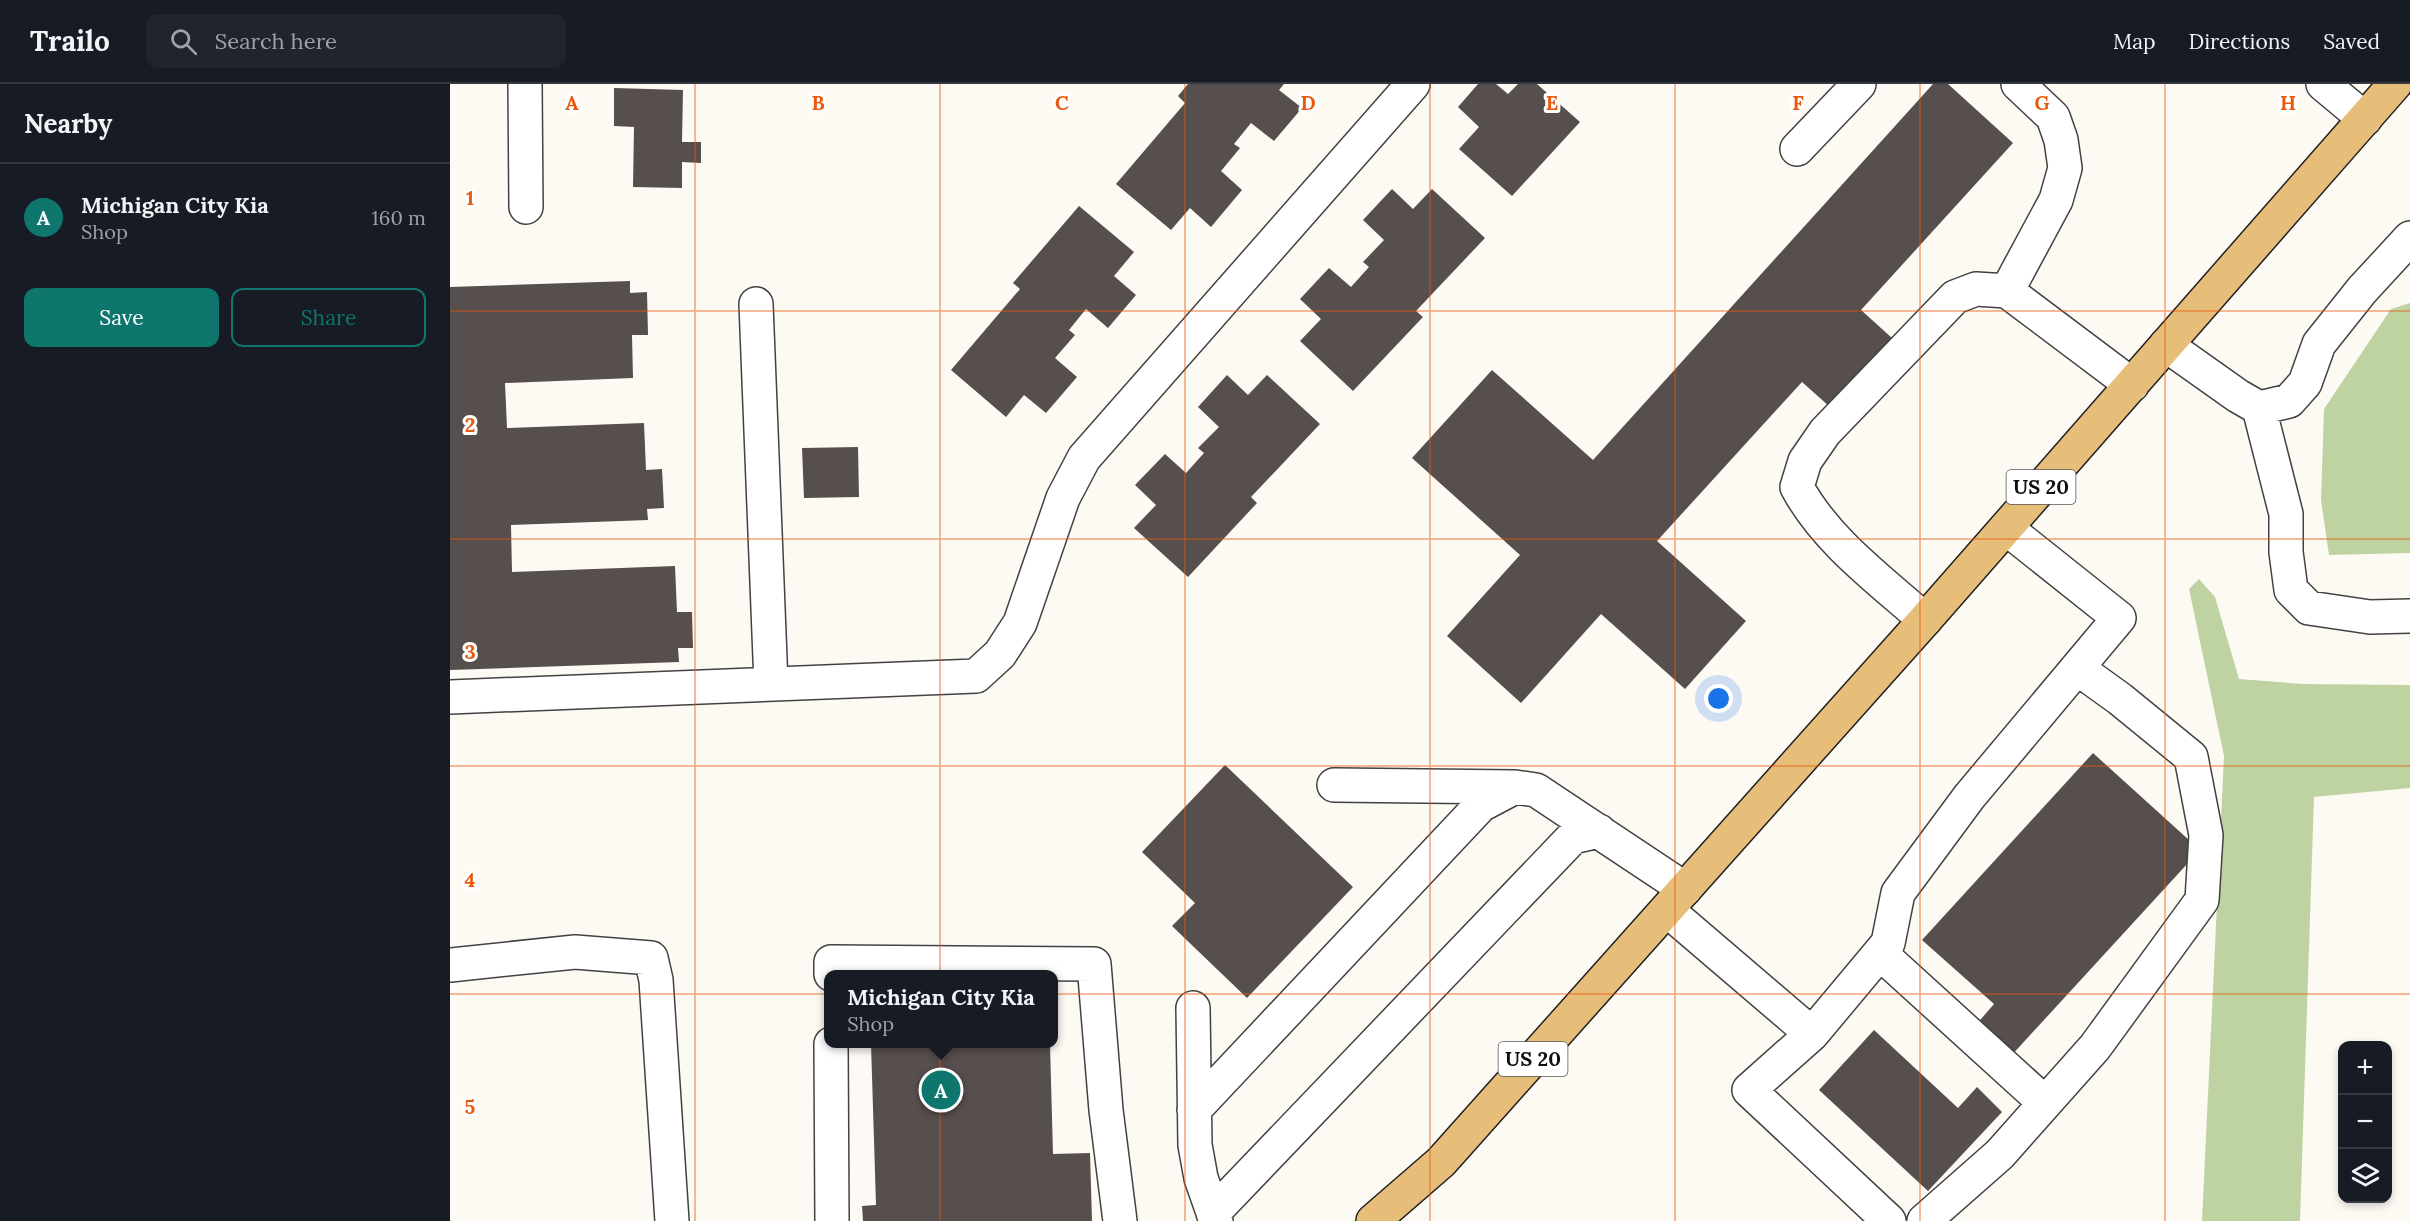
<!DOCTYPE html>
<html lang="en">
<head>
<meta charset="utf-8">
<style>
	body { margin:0; font-family:Lora,serif; background:#20242c; color:#f1f3f6 }
	.controls { position:absolute; right:18px; bottom:18px; display:grid; overflow:hidden; border-radius:12px; box-shadow:0 3px 9px #0003 }
	.controls button { width:54px; height:54px; display:grid; place-items:center; padding:0; border:0; border-bottom:2px solid #363941; background:#171b24; color:#f1f3f6; font:30px sans-serif }
	.you { position:absolute; left:1269px; top:615px; width:21px; height:21px; margin:-15px; border:4px solid #fff; border-radius:50%; background:#1a73e8; box-shadow:0 0 0 9px #1a73e833 }
	.badge { display:grid; place-items:center; width:39px; height:39px; border-radius:50%; background:#0f766e; color:#fff; font-size:20px; font-weight:700 }
	.pin { position:absolute; translate:-50% -50%; border:3px solid #fff; box-shadow:0 2px 6px #0006 }
	.popup { position:absolute; left:374px; top:886px; width:234px; height:78px; box-sizing:border-box; display:grid; place-content:center; border-radius:12px; background:#171b24; filter:drop-shadow(0 2px 4px #0005); font-size:20px; white-space:nowrap; color:#9ea1a6 }
	.popup b { font-size:22px; color:#f1f3f6 }
	.popup::after { content:''; position:absolute; left:50%; top:100%; margin-left:-12px; border:12px solid transparent; border-top-color:#171b24 }
	.list { margin:0; padding:0; list-style:none }
	h2 { display:flex; justify-content:space-between; align-items:center; height:78px; margin:0; padding:0 24px; font-size:26px }
	h2 small { font-size:20px; font-weight:400; color:#9ea1a6 }
	.list li { display:grid; grid-template-columns:39px 1fr auto; gap:18px; align-items:center; box-sizing:border-box; height:108px; padding:0 24px; border-top:2px solid #363941 }
	.list b { display:block; font-size:22px; white-space:nowrap }
	.list p { margin:0; font-size:20px; white-space:nowrap; color:#9ea1a6 }
	.list em { font-size:20px; font-style:normal; color:#9ea1a6 }
	.actions { display:flex; gap:12px; padding:18px 24px }
	.actions a { flex:1; padding:14px 0; border:2px solid #0f766e; border-radius:12px; text-align:center; font-size:21px; color:#0f766e }
	.actions .main { background:#0f766e; color:#fff }
	.icon { flex:none; width:33px; height:33px; fill:none; stroke:currentColor; stroke-width:2; stroke-linecap:round; stroke-linejoin:round }
	.map { position:relative; flex:none; width:1960px; height:1137px; overflow:hidden }
	header { display:flex; align-items:center; gap:36px; box-sizing:border-box; height:84px; padding:0 30px; background:#171b24; border-bottom:2px solid #363941 }
	header strong { font-size:28px }
	nav { display:flex; gap:33px; margin-inline-start:auto; font-size:21px }
	.search { width:420px; height:54px; background:#20242c; display:flex; align-items:center; gap:15px; box-sizing:border-box; padding:0 21px; border-radius:12px; color:#9ea1a6; font-size:22px }
	main { display:flex }
	aside { flex:1; background:#171b24 }
	.map>svg:first-child { display:block }
</style>
</head>
<body>
<header>
<strong>Trailo</strong>
<div class="search"><svg class="icon" aria-label="search" viewBox="0 0 24 24"><circle cx="10" cy="10" r="6"/><path d="M15 15l6 6"/></svg>Search here</div>
<nav><a>Map</a><a>Directions</a><a>Saved</a></nav>
</header>
<main>
<aside>
<h2>Nearby<small></small></h2>
<ul class="list">
<li><span class="badge">A</span><div><b>Michigan City Kia</b><p>Shop</p></div><em>160 m</em></li>
</ul>
<div class="actions"><a class="main">Save</a><a>Share</a></div>
</aside>
<div class="map">
<svg width="1960" height="1137" viewBox="0 0 1960 1137">
	<rect width="100%" height="100%" fill="#fdfaf4"/>
	<path fill="#bfd3a2" d="M 1960,219 L 1960,469 L 1879,471 L 1871,416 L 1874,325 L 1941,225 Z
		M 1749,495 L 1765,513 L 1789,595 L 1853,600 L 1960,601 L 1960,704 L 1864,713 L 1850,1137 L 1752,1137 L 1774,672 L 1739,505 Z"/>
	<path fill="#574f4d" d="M 738,0 L 834,0 L 829,6 L 852,24 L 824,57 L 801,39 L 784,60 L 790,64 L 771,87 L 792,106 L 761,143 L 740,124 L 721,146 L 666,100 L 735,19 L 728,12 Z
		M 1028,0 L 1046,0 L 1058,10 L 1068,0 L 1087,0 L 1130,38 L 1062,112 L 1009,65 L 1029,43 L 1008,23 Z
		M 1483,0 L 1498,0 L 1563,59 L 1411,226 L 1442,254 L 1380,323 L 1352,298 L 1207,457 L 1296,537 L 1235,605 L 1151,530 L 1071,619 L 997,552 L 1070,471 L 962,374 L 1042,286 L 1143,376 Z
		M 164,4 L 233,6 L 232,58 L 251,58 L 251,79 L 232,78 L 232,104 L 183,103 L 184,43 L 164,42 Z
		M 942,105 L 963,125 L 982,105 L 1035,154 L 966,227 L 973,233 L 903,307 L 850,257 L 871,235 L 850,215 L 879,184 L 901,203 L 919,183 L 913,178 L 934,156 L 913,136 Z
		M 629,122 L 684,168 L 664,192 L 686,211 L 658,244 L 636,225 L 619,246 L 625,251 L 605,274 L 627,293 L 596,329 L 574,311 L 556,333 L 501,286 L 570,205 L 563,199 Z
		M 180,197 L 180,209 L 197,208 L 198,251 L 182,251 L 183,294 L 55,299 L 57,344 L 194,339 L 196,386 L 212,385 L 214,424 L 197,425 L 198,436 L 61,441 L 62,488 L 225,482 L 227,528 L 242,528 L 243,564 L 228,564 L 229,578 L 0,586 L 0,203 Z
		M 777,291 L 798,311 L 817,291 L 870,340 L 801,413 L 807,419 L 738,493 L 684,444 L 706,421 L 685,401 L 715,370 L 736,389 L 754,369 L 748,364 L 769,343 L 748,323 Z
		M 408,363 L 409,413 L 354,414 L 352,364 Z
		M 1643,669 L 1750,766 L 1560,973 L 1525,942 L 1544,920 L 1472,856 Z
		M 775,681 L 903,803 L 797,914 L 722,842 L 745,819 L 692,768 Z
		M 1424,946 L 1508,1024 L 1527,1003 L 1552,1028 L 1478,1107 L 1369,1006 Z
		M 421,960 L 557,960 L 557,963 L 600,961 L 603,1070 L 640,1069 L 642,1137 L 413,1137 L 412,1122 L 426,1121 Z"/>
	<g fill="none" stroke-linecap="round" stroke-linejoin="round">
		<g stroke="#424242" stroke-width="36">
			<path id="minor" d="M 75,0 L 76,123
				M 1873,0 L 1915,35
				M 1347,65 L 1409,0
				M 1557,207 L 1606,116 L 1615,84 L 1611,56 L 1603,33 L 1568,0
				M 306,220 L 321,600
				M 1716,261 L 1788,312 L 1809,324 L 1839,317 L 1855,299 L 1869,260 L 1912,206 L 1960,154
				M 1809,324 L 1836,430 L 1836,468 L 1841,506 L 1859,524 L 1920,533 L 1960,532
				M 1475,536 C 1430,496 1376,457 1347,403 L 1355,377 L 1375,348 L 1505,213 L 1526,205 L 1557,207 L 1682,301
				M 0,613 L 526,592 L 550,570 L 570,539 L 613,414 L 634,374 L 963,0
				M 884,701 L 1065,703 L 1086,706 L 1235,805
				M 1217,826 L 1362,950 L 1438,859 L 1448,809 L 1519,713 L 1669,534 L 1556,444
				M 1430,869 L 1595,1019
				M 0,881 L 125,868 L 201,874 L 206,896 L 222,1137
				M 381,890 L 381,878 L 644,880 L 656,1026 L 670,1137
				M 743,924 L 745,1061 L 751,1094 L 766,1137
				M 1362,950 L 1299,1006 L 1439,1137
				M 381,960 L 382,1137
				M 744,1026 L 1031,721 L 1065,703
				M 763,1129 L 1123,753 L 1149,747
				M 1474,1137 L 1550,1070 L 1645,963 L 1752,816 L 1756,751 L 1741,673 L 1670,615 L 1627,584"/>
		</g>
		<g stroke="#202020" stroke-width="36">
			<path id="major" d="M 923,1137 L 991,1078 L 1475,536 L 1945,0"/>
		</g>
		<use href="#minor" stroke="#fff" stroke-width="33"/>
		<use href="#major" stroke="#e7bd7a" stroke-width="33"/>
	</g>
	<path fill="none" stroke="#e8590c" stroke-width="1.5" stroke-opacity="0.55" d="M 245,0 L 245,1137M 490,0 L 490,1137M 735,0 L 735,1137M 980,0 L 980,1137M 1225,0 L 1225,1137M 1470,0 L 1470,1137M 1715,0 L 1715,1137M 0,227 L 1960,227M 0,455 L 1960,455M 0,682 L 1960,682M 0,910 L 1960,910"/>
	<g text-anchor="middle" stroke-width="6" stroke-linejoin="round" paint-order="stroke">
		<g fill="#fff" stroke="#575757" stroke-width="1.5">
			<rect x="1556.5" y="386" width="69" height="34" rx="4.5"/>
			<rect x="1048.5" y="958" width="69" height="34" rx="4.5"/>
		</g>
		<g font-size="20" font-weight="bold" fill="#0f0f0f">
			<text x="1591" y="410">US 20</text>
			<text x="1083" y="982">US 20</text>
		</g>
	</g>
	<g font-size="20" text-anchor="middle" font-weight="bold" fill="#e8590c" stroke="#fff" stroke-width="6" stroke-linejoin="round" paint-order="stroke">
		<text x="122" y="26">A</text>
		<text x="368" y="26">B</text>
		<text x="612" y="26">C</text>
		<text x="858" y="26">D</text>
		<text x="1102" y="26">E</text>
		<text x="1348" y="26">F</text>
		<text x="1592" y="26">G</text>
		<text x="1838" y="26">H</text>
		<text x="20" y="121">1</text>
		<text x="20" y="348">2</text>
		<text x="20" y="575">3</text>
		<text x="20" y="803">4</text>
		<text x="20" y="1030">5</text>
	</g>
</svg>
<div class="controls">
<button>+</button>
<button>−</button>
<button><svg class="icon" aria-label="layers" viewBox="0 0 24 24"><path d="M12 4l9 5-9 5-9-5zM3 14l9 5 9-5"/></svg></button>
</div>
<div class="you"></div>
<div class="pin badge" style="left:491px;top:1006px">A</div>
<div class="popup"><b>Michigan City Kia</b>Shop</div>
</div>
</main>
</body>
</html>
